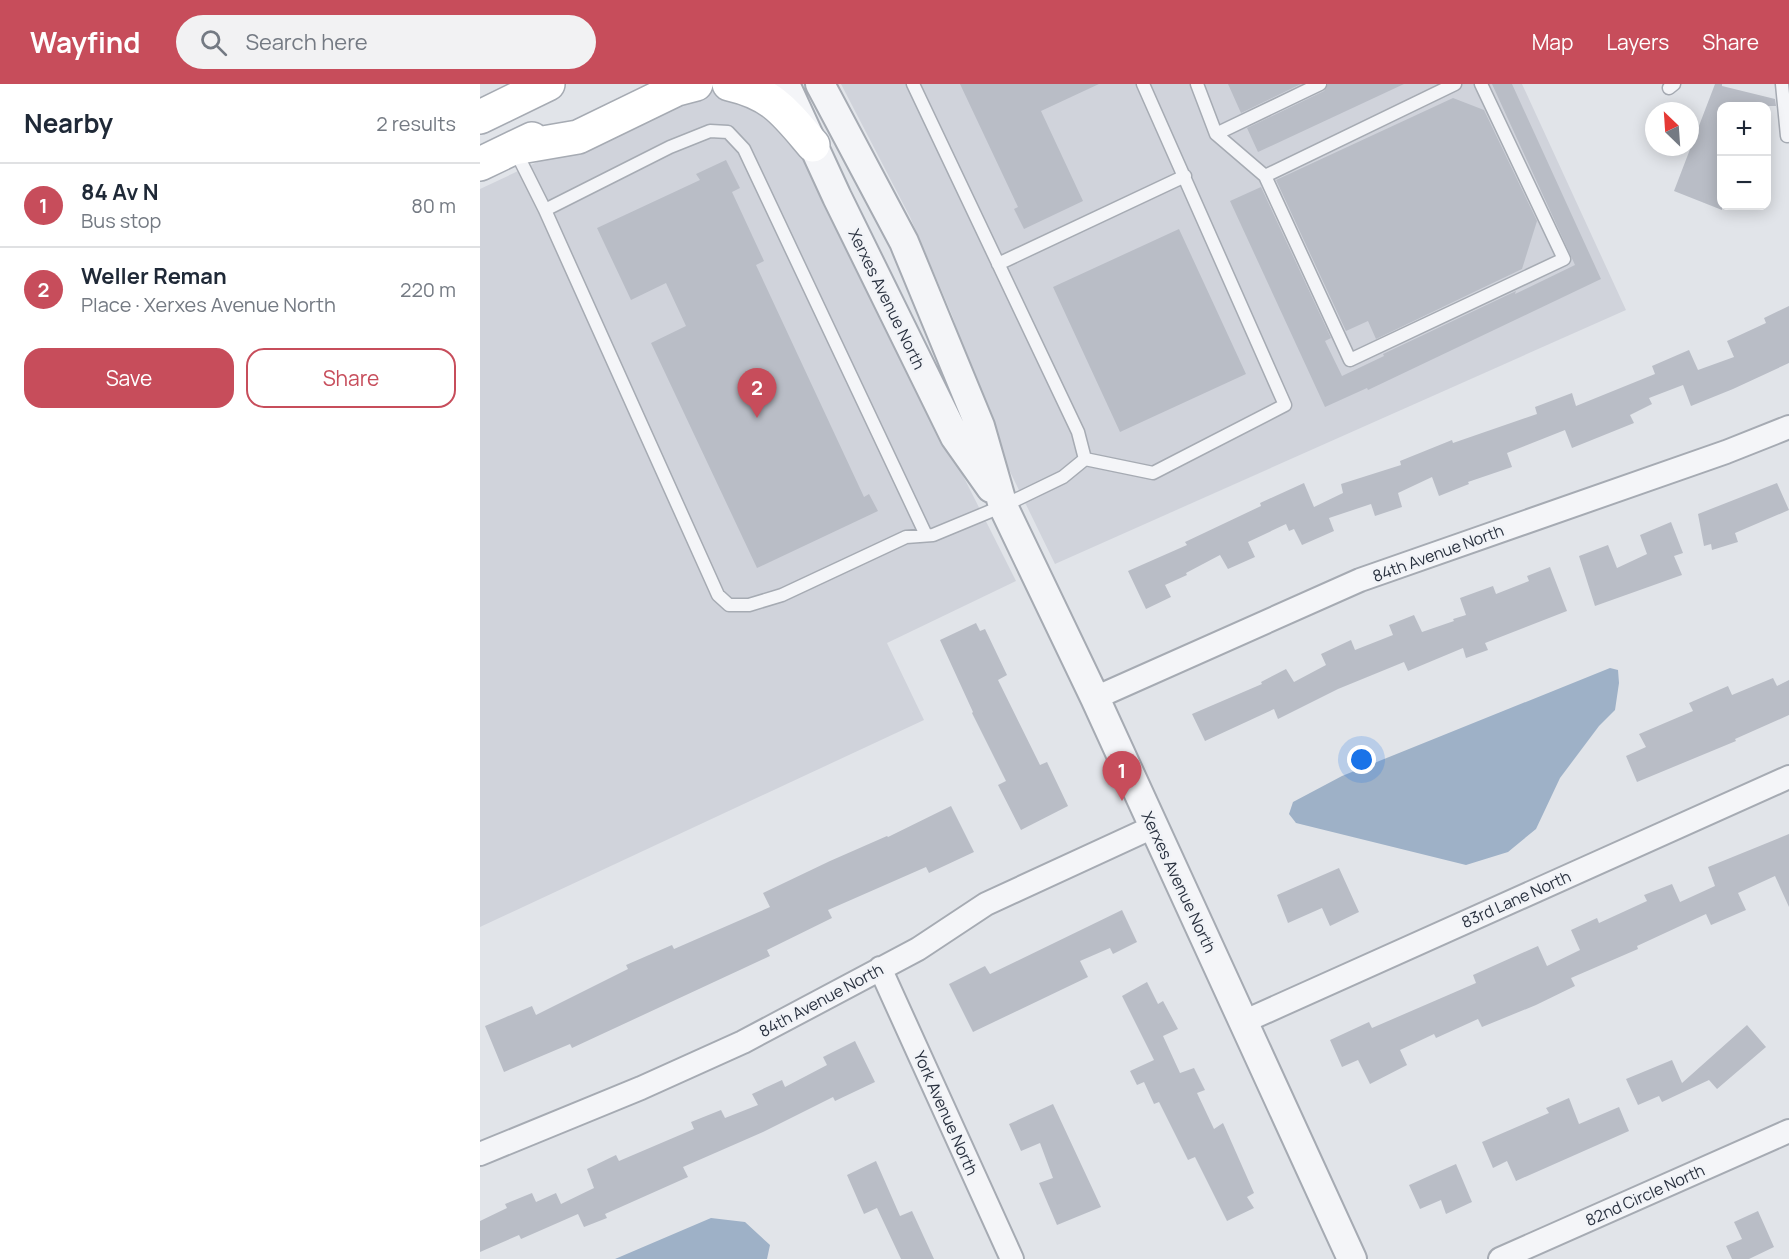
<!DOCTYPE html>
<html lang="en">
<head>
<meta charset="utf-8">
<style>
	body { margin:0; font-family:Manrope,sans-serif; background:#f2f2f3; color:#1f2937 }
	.controls { position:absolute; right:18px; top:18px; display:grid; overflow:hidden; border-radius:12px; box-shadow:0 3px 15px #0003 }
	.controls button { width:54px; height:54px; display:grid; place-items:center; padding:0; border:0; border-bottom:2px solid #e0e1e3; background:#fff; color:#1f2937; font:30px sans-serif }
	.compass { position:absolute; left:1165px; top:18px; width:54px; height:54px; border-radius:50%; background:#fff; box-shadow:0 3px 15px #0003; rotate:335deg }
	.you { position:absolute; left:882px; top:676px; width:21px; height:21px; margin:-15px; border:4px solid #fff; border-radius:50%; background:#1a73e8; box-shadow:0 0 0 9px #1a73e833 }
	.badge { display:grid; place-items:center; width:39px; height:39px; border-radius:50%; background:#c74d5b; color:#fff; font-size:20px; font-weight:700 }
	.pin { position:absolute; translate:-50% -50px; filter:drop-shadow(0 2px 3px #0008) }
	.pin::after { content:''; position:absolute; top:32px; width:21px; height:18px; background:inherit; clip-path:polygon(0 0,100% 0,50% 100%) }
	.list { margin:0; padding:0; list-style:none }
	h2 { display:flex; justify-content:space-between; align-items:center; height:78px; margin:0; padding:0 24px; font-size:26px }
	h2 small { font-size:20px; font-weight:400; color:#747a83 }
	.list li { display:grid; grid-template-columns:39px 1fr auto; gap:18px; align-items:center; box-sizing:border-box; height:84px; padding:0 24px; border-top:2px solid #e0e1e3 }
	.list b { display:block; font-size:22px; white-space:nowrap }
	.list p { margin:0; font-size:20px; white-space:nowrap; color:#747a83 }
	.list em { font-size:20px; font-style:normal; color:#747a83 }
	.actions { display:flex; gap:12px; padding:18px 24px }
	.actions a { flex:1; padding:14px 0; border:2px solid #c74d5b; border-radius:18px; text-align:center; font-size:21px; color:#c74d5b }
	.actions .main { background:#c74d5b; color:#fff }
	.icon { flex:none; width:33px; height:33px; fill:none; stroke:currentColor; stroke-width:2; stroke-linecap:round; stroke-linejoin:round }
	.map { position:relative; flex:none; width:1309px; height:1175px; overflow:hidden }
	header { display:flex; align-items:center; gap:36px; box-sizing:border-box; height:84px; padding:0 30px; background:#c74d5b; color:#fff }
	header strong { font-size:28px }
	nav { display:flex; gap:33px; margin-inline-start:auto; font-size:21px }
	.search { width:420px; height:54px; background:#f2f2f3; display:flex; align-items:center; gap:15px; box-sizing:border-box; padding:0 21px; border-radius:33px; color:#747a83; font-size:22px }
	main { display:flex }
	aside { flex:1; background:#fff }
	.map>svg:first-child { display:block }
</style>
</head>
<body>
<header>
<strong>Wayfind</strong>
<div class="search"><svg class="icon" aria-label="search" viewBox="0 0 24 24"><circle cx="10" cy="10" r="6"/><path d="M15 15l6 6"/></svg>Search here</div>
<nav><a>Map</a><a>Layers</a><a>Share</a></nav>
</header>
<main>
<aside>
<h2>Nearby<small>2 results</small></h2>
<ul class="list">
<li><span class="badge">1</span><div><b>84 Av N</b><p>Bus stop</p></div><em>80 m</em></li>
<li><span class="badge">2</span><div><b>Weller Reman</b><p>Place · Xerxes Avenue North</p></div><em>220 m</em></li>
</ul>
<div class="actions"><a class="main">Save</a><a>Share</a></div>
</aside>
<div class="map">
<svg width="1309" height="1175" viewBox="0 0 1309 1175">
	<rect width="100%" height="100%" fill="#e1e4e9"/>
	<path fill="#d0d3db" d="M 361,0 L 1042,0 L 1146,226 L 575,480 L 516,359 L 472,231 L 430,133 Z
		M 239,5 L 270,17 L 312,52 L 536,497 L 407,559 L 444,636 L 0,843 L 0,105 L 202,10 Z"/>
	<path fill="#9eb1c7" d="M 1130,584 L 1138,586 L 1139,599 L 1135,626 L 1119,642 L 1080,694 L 1056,745 L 1028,768 L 986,781 L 816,739 L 809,730 L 813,718 L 862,692 Z
		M 231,1134 L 265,1138 L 290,1161 L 287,1175 L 135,1175 Z"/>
	<path fill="#b9bdc6" d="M 480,0 L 619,0 L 561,27 L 603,117 L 544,145 L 534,125 L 538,123 Z
		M 748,0 L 821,0 L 761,29 Z
		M 848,0 L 924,0 L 778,68 L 767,44 L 844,7 Z
		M 1012,0 L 1032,0 L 1121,195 L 888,306 L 887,304 L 845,323 L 750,117 L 781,103 L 851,254 L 845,257 L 862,292 L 904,272 L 903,270 L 1036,207 L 1035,210 L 1095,181 Z
		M 1235,0 L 1242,0 L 1242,2 L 1295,15 L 1296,22 L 1242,22 L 1242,126 L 1194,107 Z
		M 973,14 L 1004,26 L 1057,137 L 1042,185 L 896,255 L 888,237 L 866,247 L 796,96 Z
		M 246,76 L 260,104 L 252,108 L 284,177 L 276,181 L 384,413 L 389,410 L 398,427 L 277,484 L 171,259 L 206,242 L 186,199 L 151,216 L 117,144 L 220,96 L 216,90 Z
		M 699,145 L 766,290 L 640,348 L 573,203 Z
		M 1309,222 L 1309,279 L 1253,305 L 1211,322 L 1203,301 L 1169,314 L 1172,320 L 1150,331 L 1154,339 L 1092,364 L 1085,346 L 1027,369 L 1032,383 L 988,398 L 989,400 L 959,412 L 952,393 L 918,409 L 922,423 L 895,432 L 891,420 L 849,434 L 854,447 L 822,461 L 814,445 L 809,447 L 806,440 L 768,458 L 775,473 L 748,485 L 740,471 L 706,489 L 707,491 L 685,501 L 691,513 L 666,525 L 648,487 L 707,461 L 705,458 L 781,422 L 780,419 L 824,399 L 834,423 L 863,409 L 861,400 L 921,381 L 920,377 L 972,356 L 973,359 L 1057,330 L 1055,323 L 1092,309 L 1096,322 L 1175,290 L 1172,282 L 1209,266 L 1218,286 L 1254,273 L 1247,257 L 1286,239 L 1284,234 Z
		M 1297,399 L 1309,426 L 1255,449 L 1258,458 L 1232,466 L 1231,460 L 1224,462 L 1218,430 Z
		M 1191,438 L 1203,469 L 1194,472 L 1202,491 L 1115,522 L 1099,472 L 1128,461 L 1137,484 L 1167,470 L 1160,451 Z
		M 1070,483 L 1087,527 L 1005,559 L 1008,566 L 986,574 L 983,564 L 928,587 L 924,578 L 858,605 L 798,635 L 794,625 L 725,657 L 712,630 L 782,600 L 781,598 L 806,585 L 814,598 L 846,581 L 841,570 L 871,556 L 875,566 L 913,551 L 909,541 L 934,531 L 942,548 L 974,537 L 973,535 L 986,531 L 980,514 L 1013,502 L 1016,510 L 1049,497 L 1047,492 Z
		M 496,539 L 500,547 L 505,545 L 527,591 L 518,596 L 560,681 L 567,678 L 588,722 L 541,746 L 518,701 L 526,697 L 492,629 L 493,628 L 460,556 Z
		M 1293,594 L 1297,602 L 1309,596 L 1309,631 L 1255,655 L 1256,657 L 1157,698 L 1146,672 L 1166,663 L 1159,650 L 1213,627 L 1209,619 L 1248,602 L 1252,611 Z
		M 471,722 L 494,768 L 449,789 L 446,783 L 348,826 L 352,834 L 287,866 L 290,872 L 92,964 L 90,960 L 24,988 L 5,942 L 52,922 L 56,931 L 148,885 L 146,881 L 192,861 L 194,865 L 290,823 L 283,809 L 350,777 L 407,752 L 408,753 Z
		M 1309,750 L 1309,823 L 1295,792 L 1258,809 L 1266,826 L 1231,841 L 1226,830 L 1157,862 L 1158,865 L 1091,894 L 1095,902 L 1056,921 L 1002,943 L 998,935 L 956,954 L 954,950 L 920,966 L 927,981 L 890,1000 L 878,976 L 862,983 L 850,956 L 889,938 L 892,944 L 996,899 L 993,891 L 1058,862 L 1067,882 L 1100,866 L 1091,846 L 1117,834 L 1119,839 L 1167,817 L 1164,811 L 1192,800 L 1200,818 L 1235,802 L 1228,783 Z
		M 859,784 L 879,828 L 850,842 L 842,824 L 808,839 L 797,811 Z
		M 642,826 L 657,858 L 633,870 L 630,864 L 600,877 L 608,893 L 493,948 L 469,900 L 505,882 L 510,890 Z
		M 667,898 L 678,920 L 683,917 L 698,945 L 683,952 L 700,989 L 714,984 L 725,1006 L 717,1009 L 734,1045 L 743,1039 L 774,1109 L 767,1113 L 774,1124 L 747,1137 L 715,1073 L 708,1076 L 679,1018 L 674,1020 L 664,998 L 657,1001 L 650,987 L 674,976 L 642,912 Z
		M 1267,941 L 1286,963 L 1237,1005 L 1229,996 L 1182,1018 L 1179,1012 L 1158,1021 L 1146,995 L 1192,976 L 1202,999 Z
		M 375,957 L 395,998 L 355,1017 L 353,1013 L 283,1048 L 203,1083 L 208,1093 L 125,1130 L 127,1134 L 104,1143 L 98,1130 L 41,1155 L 39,1151 L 0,1168 L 0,1137 L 27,1124 L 25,1120 L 52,1109 L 56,1118 L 76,1109 L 81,1120 L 114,1104 L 107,1085 L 136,1071 L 139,1077 L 214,1045 L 211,1038 L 241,1026 L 245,1034 L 278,1021 L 272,1010 L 302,996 L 305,1003 L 347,981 L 343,973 Z
		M 1089,1014 L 1099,1040 L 1139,1023 L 1149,1047 L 1036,1097 L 1027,1077 L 1013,1084 L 1002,1058 L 1069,1029 L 1066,1024 Z
		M 573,1020 L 621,1123 L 577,1141 L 559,1099 L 573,1094 L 560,1059 L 541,1067 L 529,1040 Z
		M 396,1077 L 420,1132 L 432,1127 L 454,1175 L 421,1175 L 397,1124 L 384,1130 L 367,1091 Z
		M 976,1080 L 992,1118 L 966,1130 L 961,1116 L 940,1125 L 929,1101 Z
		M 1278,1127 L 1294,1163 L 1269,1175 L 1252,1175 L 1246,1162 L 1262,1155 L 1254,1138 Z"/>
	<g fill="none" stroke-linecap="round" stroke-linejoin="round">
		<g stroke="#a6abb3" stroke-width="15">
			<path id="service" d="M 717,0 L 736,50 L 785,92 L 870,276 L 1084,175 L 1001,0
				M 1302,0 L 1307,52
				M 1189,4 L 1194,0
				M 736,50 L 840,0
				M 35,66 L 65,126 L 238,511 L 249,521 L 269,521 L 302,511 L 426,453 L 453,451 L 523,422 L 583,393 L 605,375 L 598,348 L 433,0
				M 785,92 L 975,0
				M 65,126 L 190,63 L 230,47 L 248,48 L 264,65 L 446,451
				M 518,180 L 705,92
				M 605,375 L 673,389 L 805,321 L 663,0"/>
		</g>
		<g stroke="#a6abb3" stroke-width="26">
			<path id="minor" d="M 615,614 L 880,496 L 1246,368 L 1309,343
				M 400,884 L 532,1175
				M 763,938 L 1309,693
				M 0,1070 L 161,1004 L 263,958 L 438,865 L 506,820 L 673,743
				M 1020,1175 L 1309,1047"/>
		</g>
		<g stroke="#a6abb3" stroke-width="32">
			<path id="tertiary" d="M 305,0 L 357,113 L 475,353 L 511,404
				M 340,0 L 424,158 L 500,342 L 523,422 L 615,614 L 872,1175"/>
		</g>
		<g stroke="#a6abb3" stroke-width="36">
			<path id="secondary" d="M 249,0 C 293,10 305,28 333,61
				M 0,33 L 68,0
				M 34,64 L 98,53 L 197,5 L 216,0
				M 0,80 L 52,55"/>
		</g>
		<use href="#service" stroke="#f4f5f8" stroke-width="12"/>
		<use href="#minor" stroke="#f4f5f8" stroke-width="22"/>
		<use href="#tertiary" stroke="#f4f5f8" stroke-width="28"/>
		<use href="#secondary" stroke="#fff" stroke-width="33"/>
	</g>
	<g text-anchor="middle" stroke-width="5" stroke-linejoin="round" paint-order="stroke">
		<g font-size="16" fill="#2a3240" stroke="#f1f3f7">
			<text transform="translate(407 215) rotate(64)" y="6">Xerxes Avenue North</text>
			<text transform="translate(958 469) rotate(-20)" y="6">84th Avenue North</text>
			<text transform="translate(699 798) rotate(65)" y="6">Xerxes Avenue North</text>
			<text transform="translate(1036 815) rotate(-24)" y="6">83rd Lane North</text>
			<text transform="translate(341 916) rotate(-28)" y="6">84th Avenue North</text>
			<text transform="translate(466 1029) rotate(66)" y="6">York Avenue North</text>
			<text transform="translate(1165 1111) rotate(-24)" y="6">82nd Circle North</text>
		</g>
	</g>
</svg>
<div class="controls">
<button>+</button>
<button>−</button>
</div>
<svg class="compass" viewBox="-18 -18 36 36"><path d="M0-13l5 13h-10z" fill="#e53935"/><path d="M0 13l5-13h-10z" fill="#747a83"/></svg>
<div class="you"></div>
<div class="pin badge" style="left:642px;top:717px">1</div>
<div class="pin badge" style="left:277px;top:334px">2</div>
</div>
</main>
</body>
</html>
